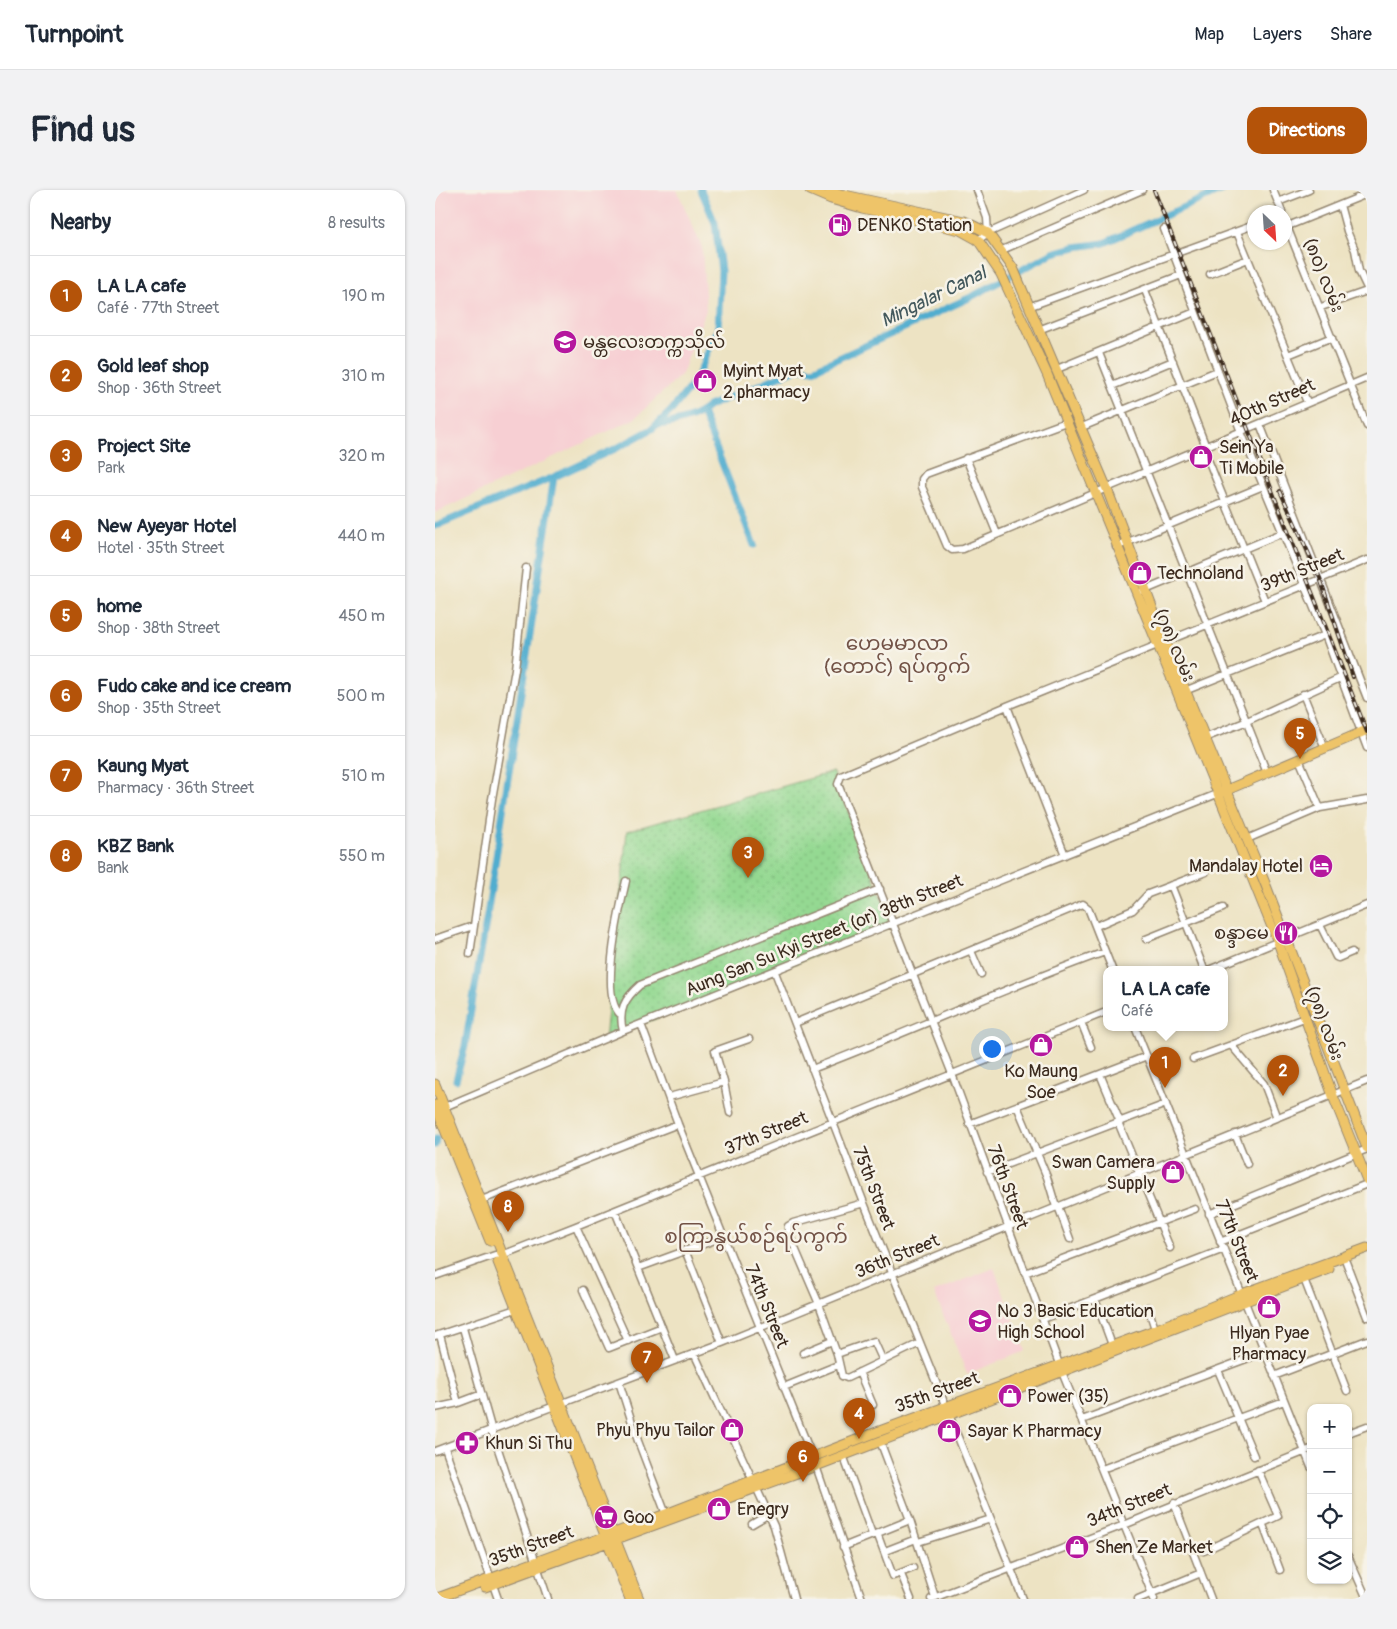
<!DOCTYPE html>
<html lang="en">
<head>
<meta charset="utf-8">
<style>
	body { margin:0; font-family:Pangolin,"Noto Sans Myanmar",sans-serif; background:#f2f2f3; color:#1f2937 }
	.controls { position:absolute; right:15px; bottom:15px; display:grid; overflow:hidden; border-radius:10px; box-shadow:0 1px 4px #0004 }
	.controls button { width:45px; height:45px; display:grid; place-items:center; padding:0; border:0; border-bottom:1px solid #e0e1e3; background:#fff; color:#1f2937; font:25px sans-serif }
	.compass { position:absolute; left:812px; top:15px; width:45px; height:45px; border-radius:50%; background:#fff; box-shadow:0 1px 4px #0004; rotate:155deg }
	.you { position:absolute; left:556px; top:858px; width:18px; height:18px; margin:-12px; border:4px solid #fff; border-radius:50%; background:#1a73e8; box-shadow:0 0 0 8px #1a73e833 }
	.badge { display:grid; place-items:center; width:32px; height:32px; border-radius:50%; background:#b45309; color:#fff; font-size:16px; font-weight:700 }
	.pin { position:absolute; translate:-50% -41px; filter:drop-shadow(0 1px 2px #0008) }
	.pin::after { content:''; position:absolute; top:26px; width:18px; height:15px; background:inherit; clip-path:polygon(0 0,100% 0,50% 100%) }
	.popup { position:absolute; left:668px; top:776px; width:125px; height:65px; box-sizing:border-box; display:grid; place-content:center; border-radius:10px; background:#fff; filter:drop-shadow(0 1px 4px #0005); font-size:16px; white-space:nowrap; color:#747a83 }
	.popup b { font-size:19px; color:#1f2937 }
	.popup::after { content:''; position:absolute; left:50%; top:100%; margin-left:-10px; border:10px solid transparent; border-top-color:#fff }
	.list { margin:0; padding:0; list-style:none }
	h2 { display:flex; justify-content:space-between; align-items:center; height:65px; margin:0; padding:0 20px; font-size:21px }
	h2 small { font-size:16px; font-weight:400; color:#747a83 }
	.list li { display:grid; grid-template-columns:32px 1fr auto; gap:15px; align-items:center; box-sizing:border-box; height:80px; padding:0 20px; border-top:1px solid #e0e1e3 }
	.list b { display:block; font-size:19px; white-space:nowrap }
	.list p { margin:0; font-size:16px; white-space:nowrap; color:#747a83 }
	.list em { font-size:16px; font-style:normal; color:#747a83 }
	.icon { flex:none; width:28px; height:28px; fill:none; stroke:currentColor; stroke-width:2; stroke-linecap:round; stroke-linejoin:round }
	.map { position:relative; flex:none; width:932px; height:1409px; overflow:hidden; border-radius:15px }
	header { display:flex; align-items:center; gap:30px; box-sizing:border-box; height:70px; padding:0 25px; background:#fff; border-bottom:1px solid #e0e1e3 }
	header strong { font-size:24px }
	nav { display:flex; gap:28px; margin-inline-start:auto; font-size:18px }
	.intro { display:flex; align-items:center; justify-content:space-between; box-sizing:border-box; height:120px; padding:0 30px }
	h1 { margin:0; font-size:35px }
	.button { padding:12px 22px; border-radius:15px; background:#b45309; color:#fff; font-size:18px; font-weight:700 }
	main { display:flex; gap:30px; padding:0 30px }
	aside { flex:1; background:#fff; border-radius:15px; box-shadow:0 1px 4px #0004 }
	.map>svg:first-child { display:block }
</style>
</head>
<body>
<header>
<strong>Turnpoint</strong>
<nav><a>Map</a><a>Layers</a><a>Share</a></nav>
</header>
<div class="intro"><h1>Find us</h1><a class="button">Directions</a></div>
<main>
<aside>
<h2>Nearby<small>8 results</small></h2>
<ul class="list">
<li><span class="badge">1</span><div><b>LA LA cafe</b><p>Café · 77th Street</p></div><em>190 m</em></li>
<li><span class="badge">2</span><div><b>Gold leaf shop</b><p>Shop · 36th Street</p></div><em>310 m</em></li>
<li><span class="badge">3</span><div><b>Project Site</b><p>Park</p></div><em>320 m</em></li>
<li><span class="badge">4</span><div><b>New Ayeyar Hotel</b><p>Hotel · 35th Street</p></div><em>440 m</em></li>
<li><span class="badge">5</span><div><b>home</b><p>Shop · 38th Street</p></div><em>450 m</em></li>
<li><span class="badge">6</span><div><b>Fudo cake and ice cream</b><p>Shop · 35th Street</p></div><em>500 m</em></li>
<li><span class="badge">7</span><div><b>Kaung Myat</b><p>Pharmacy · 36th Street</p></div><em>510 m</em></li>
<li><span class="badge">8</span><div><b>KBZ Bank</b><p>Bank</p></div><em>550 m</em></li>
</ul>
</aside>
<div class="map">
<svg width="932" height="1409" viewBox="0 0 932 1409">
	<defs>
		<pattern id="park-dots" width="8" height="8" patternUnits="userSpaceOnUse" patternTransform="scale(1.25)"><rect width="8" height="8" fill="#94d992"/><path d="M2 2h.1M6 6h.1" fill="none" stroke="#80ba7d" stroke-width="1.8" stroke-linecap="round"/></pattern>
	</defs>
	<rect width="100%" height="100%" fill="#f7f3e8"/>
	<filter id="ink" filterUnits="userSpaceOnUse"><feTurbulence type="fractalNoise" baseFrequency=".02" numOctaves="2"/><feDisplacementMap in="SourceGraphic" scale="10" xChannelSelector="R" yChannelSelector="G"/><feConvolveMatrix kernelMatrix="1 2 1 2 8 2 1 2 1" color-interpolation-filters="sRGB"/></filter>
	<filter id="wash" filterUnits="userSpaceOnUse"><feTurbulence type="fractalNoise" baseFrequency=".0096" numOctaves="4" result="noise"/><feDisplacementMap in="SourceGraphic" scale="20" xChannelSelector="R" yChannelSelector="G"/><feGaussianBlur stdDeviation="1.12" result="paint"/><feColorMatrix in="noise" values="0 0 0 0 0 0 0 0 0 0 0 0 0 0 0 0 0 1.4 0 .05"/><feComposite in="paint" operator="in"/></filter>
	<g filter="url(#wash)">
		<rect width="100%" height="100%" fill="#ede3c3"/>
		<path fill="#f7cfd3" d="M 0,0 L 242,0 L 267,57 L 271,120 L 247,184 L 199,229 L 0,323 Z
			M 559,1078 L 590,1161 L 532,1184 L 499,1102 Z"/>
		<path fill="url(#park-dots)" stroke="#688258" d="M 398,582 L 457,735 L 170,849 L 192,641 Z"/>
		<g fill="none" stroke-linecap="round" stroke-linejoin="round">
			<path stroke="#51adcf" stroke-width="7" d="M 267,222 L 319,355
				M 221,235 C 240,233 259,229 274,216 L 364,178 L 378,180 L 534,108 L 618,63 L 640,57 L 669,53 L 787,0
				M 0,336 L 119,287 L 182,258 L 217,239 L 237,220 L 262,188 L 283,138 L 286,81 L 280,33 L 266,0
				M 21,890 L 30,856 L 52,726 L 119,287
				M 0,955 L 1,949"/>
		</g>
	</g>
	<g filter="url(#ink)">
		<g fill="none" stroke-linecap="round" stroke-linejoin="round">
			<g stroke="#948670" stroke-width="9">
				<path id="minor" d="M 542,0 L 552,28 L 553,43
					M 838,0 L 847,22
					M 843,12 L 874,0
					M 905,15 L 912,41 L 920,60 L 924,81 L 932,98
					M 849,29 L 932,236
					M 853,36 L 932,4
					M 729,39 L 806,242 L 890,445 L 932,558
					M 802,42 L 872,212
					M 543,50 L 553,43 L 649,0
					M 567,60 L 707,0
					M 775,84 L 813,69
					M 710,100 L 771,257
					M 596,116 L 819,35
					M 886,117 L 932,101
					M 606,139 L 746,85
					M 664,163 L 832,583
					M 853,165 L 897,147
					M 622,179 L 760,122
					M 677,196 L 738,171
					M 631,232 L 491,284 L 487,289 L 487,297 L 512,356 L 517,360 L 528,359 L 932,188
					M 825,234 L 932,508
					M 647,237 L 782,181
					M 531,268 L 562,344
					M 774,272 L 830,411
					M 681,357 L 828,296
					M 708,401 L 847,343
					M 747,502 L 890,445
					M 868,504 L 890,558
					M 572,516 L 630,665
					M 767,549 L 810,532 L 905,488
					M 864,569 L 885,618
					M 812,649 L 885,618 L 932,610
					M 736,695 L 769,779
					M 885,735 L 901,767 L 903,768 L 917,762
					M 661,736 L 698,720 L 713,704 L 771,682
					M 0,749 L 38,736
					M 711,749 L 788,718
					M 536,761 L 546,784
					M 35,764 L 57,609 L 80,479 L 91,378
					M 776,779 L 932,715
					M 340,782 L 429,1013 L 588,1409
					M 185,824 C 164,805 185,717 191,691
					M 646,832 L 656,857
					M 360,833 L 648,714 L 653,718 L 677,779
					M 206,834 L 243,934 L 381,1276 L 427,1409
					M 700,837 L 876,1277
					M 188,841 C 183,821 189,809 205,795 L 445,699
					M 796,855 L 829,894 L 842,928
					M 758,869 L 872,827
					M 377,879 C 475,842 571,797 670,762
					M 665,884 L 685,932
					M 289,892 L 280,861 L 314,849
					M 234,907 L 289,892 L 295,923
					M 582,916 L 612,987 L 621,1017
					M 7,918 L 188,841 L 782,604
					M 683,932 L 735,1058
					M 534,934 L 712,866
					M 800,944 L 812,974
					M 552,982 L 731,914
					M 44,1011 L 243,934
					M 429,1013 L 358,1033 L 353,1036 L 353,1042 L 384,1114 L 402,1164 L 407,1186 L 412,1188 L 485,1153
					M 623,1016 L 635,1049
					M 180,1021 L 240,1170
					M 774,1024 L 932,959
					M 141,1036 L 193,1151
					M 785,1052 L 932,994
					M 250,1060 L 287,1153
					M 911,1072 L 932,1127
					M 203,1078 L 288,1047
					M 590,1083 L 760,1019
					M 0,1086 L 60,1065 L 67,1065 L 141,1036 L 671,822
					M 869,1089 L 912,1201
					M 148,1100 L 174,1158 L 227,1137
					M 660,1109 L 677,1155
					M 713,1117 L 720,1139
					M 608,1129 L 789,1059
					M 28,1138 L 57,1241 L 113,1409
					M 5,1145 L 23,1213 L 47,1204
					M 0,1146 L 84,1118
					M 259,1163 L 339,1336 L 359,1409
					M 368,1163 L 397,1151
					M 402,1164 L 439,1151 L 448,1171
					M 783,1180 L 819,1266
					M 424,1182 L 438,1215
					M 839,1186 L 932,1150
					M 184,1192 L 203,1251 L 232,1327
					M 349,1197 L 403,1175
					M 0,1218 L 23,1213
					M 647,1230 L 830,1162
					M 913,1243 L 932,1236
					M 445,1251 L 475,1330 L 500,1407
					M 10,1258 L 63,1409
					M 0,1261 L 287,1153 L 932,891
					M 408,1265 L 437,1344
					M 667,1279 L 849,1211
					M 739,1313 L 776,1409
					M 317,1334 L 334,1324
					M 828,1335 L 845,1380
					M 442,1343 L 458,1386 L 478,1378
					M 483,1352 L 556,1329
					M 408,1357 L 475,1330
					M 450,1361 L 481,1349
					M 769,1361 L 843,1326 L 823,1280
					M 913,1366 L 932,1409
					M 466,1384 L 476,1409
					M 496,1409 L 689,1335 L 876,1259
					M 703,1409 L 766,1383
					M 719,1409 L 627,1182 L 517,884 L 403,594 L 406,586 L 572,516 L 932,370"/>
			</g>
			<g stroke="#948670" stroke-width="11">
				<path id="major" d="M 375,0 L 396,9 L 427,18 L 525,40 L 543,50 L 566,84 L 612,184 L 743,504 L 843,752 L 898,906 L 932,990
					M 395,0 L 405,4 L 529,31 L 553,43 L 578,78 L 672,299 L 730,451 L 830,693 L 932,958
					M 787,602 L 932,540
					M 0,894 L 204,1409
					M 0,915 L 55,1051
					M 63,1072 L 195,1409
					M 50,1397 L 381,1276 L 894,1079
					M 0,1409 L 231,1324 L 442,1242 L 712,1143 L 807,1104 L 932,1058"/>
			</g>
			<use href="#minor" stroke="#fff" stroke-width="6"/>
			<use href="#major" stroke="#eec469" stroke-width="9"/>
			<g stroke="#3b2a1e" stroke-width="4">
				<path id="rail" d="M 719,0 L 932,542
					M 845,301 L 885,388 L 918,487"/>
			</g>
			<use href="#rail" stroke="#f7f3e8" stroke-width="2" stroke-dasharray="5.5" stroke-linecap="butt"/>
		</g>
	</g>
	<defs>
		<g id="fuel-disc" transform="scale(1.25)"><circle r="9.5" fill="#b5179e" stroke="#f7f3e8"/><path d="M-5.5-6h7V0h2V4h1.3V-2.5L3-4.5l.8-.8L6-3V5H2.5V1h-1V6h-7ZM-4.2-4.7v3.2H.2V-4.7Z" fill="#fff"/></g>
		<g id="university-disc" transform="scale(1.25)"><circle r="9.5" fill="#b5179e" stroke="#f7f3e8"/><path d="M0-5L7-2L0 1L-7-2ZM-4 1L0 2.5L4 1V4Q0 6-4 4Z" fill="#fff"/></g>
		<g id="shop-disc" transform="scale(1.25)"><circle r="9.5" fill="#b5179e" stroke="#f7f3e8"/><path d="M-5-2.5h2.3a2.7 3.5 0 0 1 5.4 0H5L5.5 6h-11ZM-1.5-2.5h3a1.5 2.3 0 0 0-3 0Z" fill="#fff"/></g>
		<g id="hotel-disc" transform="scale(1.25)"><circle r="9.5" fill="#b5179e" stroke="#f7f3e8"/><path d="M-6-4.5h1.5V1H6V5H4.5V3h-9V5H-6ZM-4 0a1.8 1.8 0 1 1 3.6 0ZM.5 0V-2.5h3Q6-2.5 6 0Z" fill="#fff"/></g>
		<g id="restaurant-disc" transform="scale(1.25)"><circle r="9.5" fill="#b5179e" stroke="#f7f3e8"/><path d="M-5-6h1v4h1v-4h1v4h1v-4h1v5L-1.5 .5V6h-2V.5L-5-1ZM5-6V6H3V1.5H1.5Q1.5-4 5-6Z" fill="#fff"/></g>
		<g id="school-disc" transform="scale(1.25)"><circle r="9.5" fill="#b5179e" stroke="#f7f3e8"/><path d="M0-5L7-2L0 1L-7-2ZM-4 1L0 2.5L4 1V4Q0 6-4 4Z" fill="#fff"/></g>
		<g id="pharmacy-disc" transform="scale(1.25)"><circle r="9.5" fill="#b5179e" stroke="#f7f3e8"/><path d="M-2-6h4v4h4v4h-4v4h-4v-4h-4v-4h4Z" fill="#fff"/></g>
		<g id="supermarket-disc" transform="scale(1.25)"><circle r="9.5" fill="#b5179e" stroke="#f7f3e8"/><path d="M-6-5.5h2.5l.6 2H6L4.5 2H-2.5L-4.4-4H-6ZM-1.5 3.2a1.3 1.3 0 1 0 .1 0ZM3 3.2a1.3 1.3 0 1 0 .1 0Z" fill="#fff"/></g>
	</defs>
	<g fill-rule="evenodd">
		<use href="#fuel-disc" x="405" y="35"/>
		<use href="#university-disc" x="130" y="152"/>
		<use href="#shop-disc" x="270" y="191"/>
		<use href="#shop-disc" x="766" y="267"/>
		<use href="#shop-disc" x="705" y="383"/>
		<use href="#hotel-disc" x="886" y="676"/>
		<use href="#restaurant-disc" x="851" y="743"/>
		<use href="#shop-disc" x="606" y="855"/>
		<use href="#shop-disc" x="738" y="982"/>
		<use href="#shop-disc" x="834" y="1117"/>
		<use href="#school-disc" x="545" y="1131"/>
		<use href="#shop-disc" x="575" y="1206"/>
		<use href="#shop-disc" x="297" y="1240"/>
		<use href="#shop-disc" x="514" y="1241"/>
		<use href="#pharmacy-disc" x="32" y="1253"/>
		<use href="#shop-disc" x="284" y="1319"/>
		<use href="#supermarket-disc" x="171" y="1327"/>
		<use href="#shop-disc" x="642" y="1357"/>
	</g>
	<g text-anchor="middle" stroke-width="5" stroke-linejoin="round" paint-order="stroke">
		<g font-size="18" fill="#3b2a1e" stroke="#f7f3e8" text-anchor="start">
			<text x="422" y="41">DENKO Station</text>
			<text x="148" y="158">မန္တလေးတက္ကသိုလ်</text>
			<text x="288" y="187">Myint Myat<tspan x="288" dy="21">2 pharmacy</tspan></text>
			<text x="784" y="263">Sein Ya<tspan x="784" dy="21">Ti Mobile</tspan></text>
			<text x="722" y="389">Technoland</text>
			<text x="868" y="682" text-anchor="end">Mandalay Hotel</text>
			<text x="834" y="749" text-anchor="end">စန္ဒာမေ</text>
			<text x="606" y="887" text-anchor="middle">Ko Maung<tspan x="606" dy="21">Soe</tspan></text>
			<text x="720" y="978" text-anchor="end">Swan Camera<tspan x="720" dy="21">Supply</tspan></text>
			<text x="562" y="1127">No 3 Basic Education<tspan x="562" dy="21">High School</tspan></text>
			<text x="834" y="1149" text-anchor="middle">Hlyan Pyae<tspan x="834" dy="21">Pharmacy</tspan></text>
			<text x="592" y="1212">Power (35)</text>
			<text x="280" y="1246" text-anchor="end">Phyu Phyu Tailor</text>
			<text x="532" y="1247">Sayar K Pharmacy</text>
			<text x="50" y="1259">Khun Si Thu</text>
			<text x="302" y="1325">Enegry</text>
			<text x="188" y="1333">Goo</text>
			<text x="660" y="1363">Shen Ze Market</text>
		</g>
		<g font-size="18" fill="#3b2a1e" stroke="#f7f3e8">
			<text transform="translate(889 85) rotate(68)" y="6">(၈၀) လမ်း</text>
			<text transform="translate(837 212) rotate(-24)" y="6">40th Street</text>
			<text transform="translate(867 380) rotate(-22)" y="6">39th Street</text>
			<text transform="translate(740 455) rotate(67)" y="6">(၇၈) လမ်း</text>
			<text transform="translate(389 745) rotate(-22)" y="6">Aung San Su Kyi Street (or) 38th Street</text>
			<text transform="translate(890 833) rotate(70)" y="6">(၇၈) လမ်း</text>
			<text transform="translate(331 943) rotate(-22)" y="6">37th Street</text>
			<text transform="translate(573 997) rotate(70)" y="6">76th Street</text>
			<text transform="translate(439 998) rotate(69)" y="6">75th Street</text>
			<text transform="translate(802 1051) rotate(68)" y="6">77th Street</text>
			<text transform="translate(462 1066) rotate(-22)" y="6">36th Street</text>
			<text transform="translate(332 1116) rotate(68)" y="6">74th Street</text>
			<text transform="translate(502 1202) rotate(-20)" y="6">35th Street</text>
			<text transform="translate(694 1315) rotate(-22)" y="6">34th Street</text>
			<text transform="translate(96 1356) rotate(-20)" y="6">35th Street</text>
		</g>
		<g font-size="19" font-style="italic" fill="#43585c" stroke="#f7f3e8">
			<text transform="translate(498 106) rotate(-26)" y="7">Mingalar Canal</text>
		</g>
		<g font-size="20" fill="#725246" stroke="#f7f3e8">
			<text x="462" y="460">ဟေမမာလာ<tspan x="462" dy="23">(တောင်) ရပ်ကွက်</tspan></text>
			<text x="321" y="1053">စကြာနွယ်စဉ်ရပ်ကွက်</text>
		</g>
	</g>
</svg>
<div class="controls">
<button>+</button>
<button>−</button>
<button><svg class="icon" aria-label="locate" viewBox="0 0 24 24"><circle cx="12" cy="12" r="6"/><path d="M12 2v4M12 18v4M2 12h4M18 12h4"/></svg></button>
<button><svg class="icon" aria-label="layers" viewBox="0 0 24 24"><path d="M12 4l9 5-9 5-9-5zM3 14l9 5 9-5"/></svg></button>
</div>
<svg class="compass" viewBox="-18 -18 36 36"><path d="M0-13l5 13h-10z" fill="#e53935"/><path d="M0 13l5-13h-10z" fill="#747a83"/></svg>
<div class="you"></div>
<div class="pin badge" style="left:730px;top:898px">1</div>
<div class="popup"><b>LA LA cafe</b>Café</div>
<div class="pin badge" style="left:848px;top:906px">2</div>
<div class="pin badge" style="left:313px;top:688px">3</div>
<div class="pin badge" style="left:424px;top:1249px">4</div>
<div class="pin badge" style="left:865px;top:569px">5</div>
<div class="pin badge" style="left:368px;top:1292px">6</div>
<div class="pin badge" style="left:212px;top:1193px">7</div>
<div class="pin badge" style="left:73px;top:1042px">8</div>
</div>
</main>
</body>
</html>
